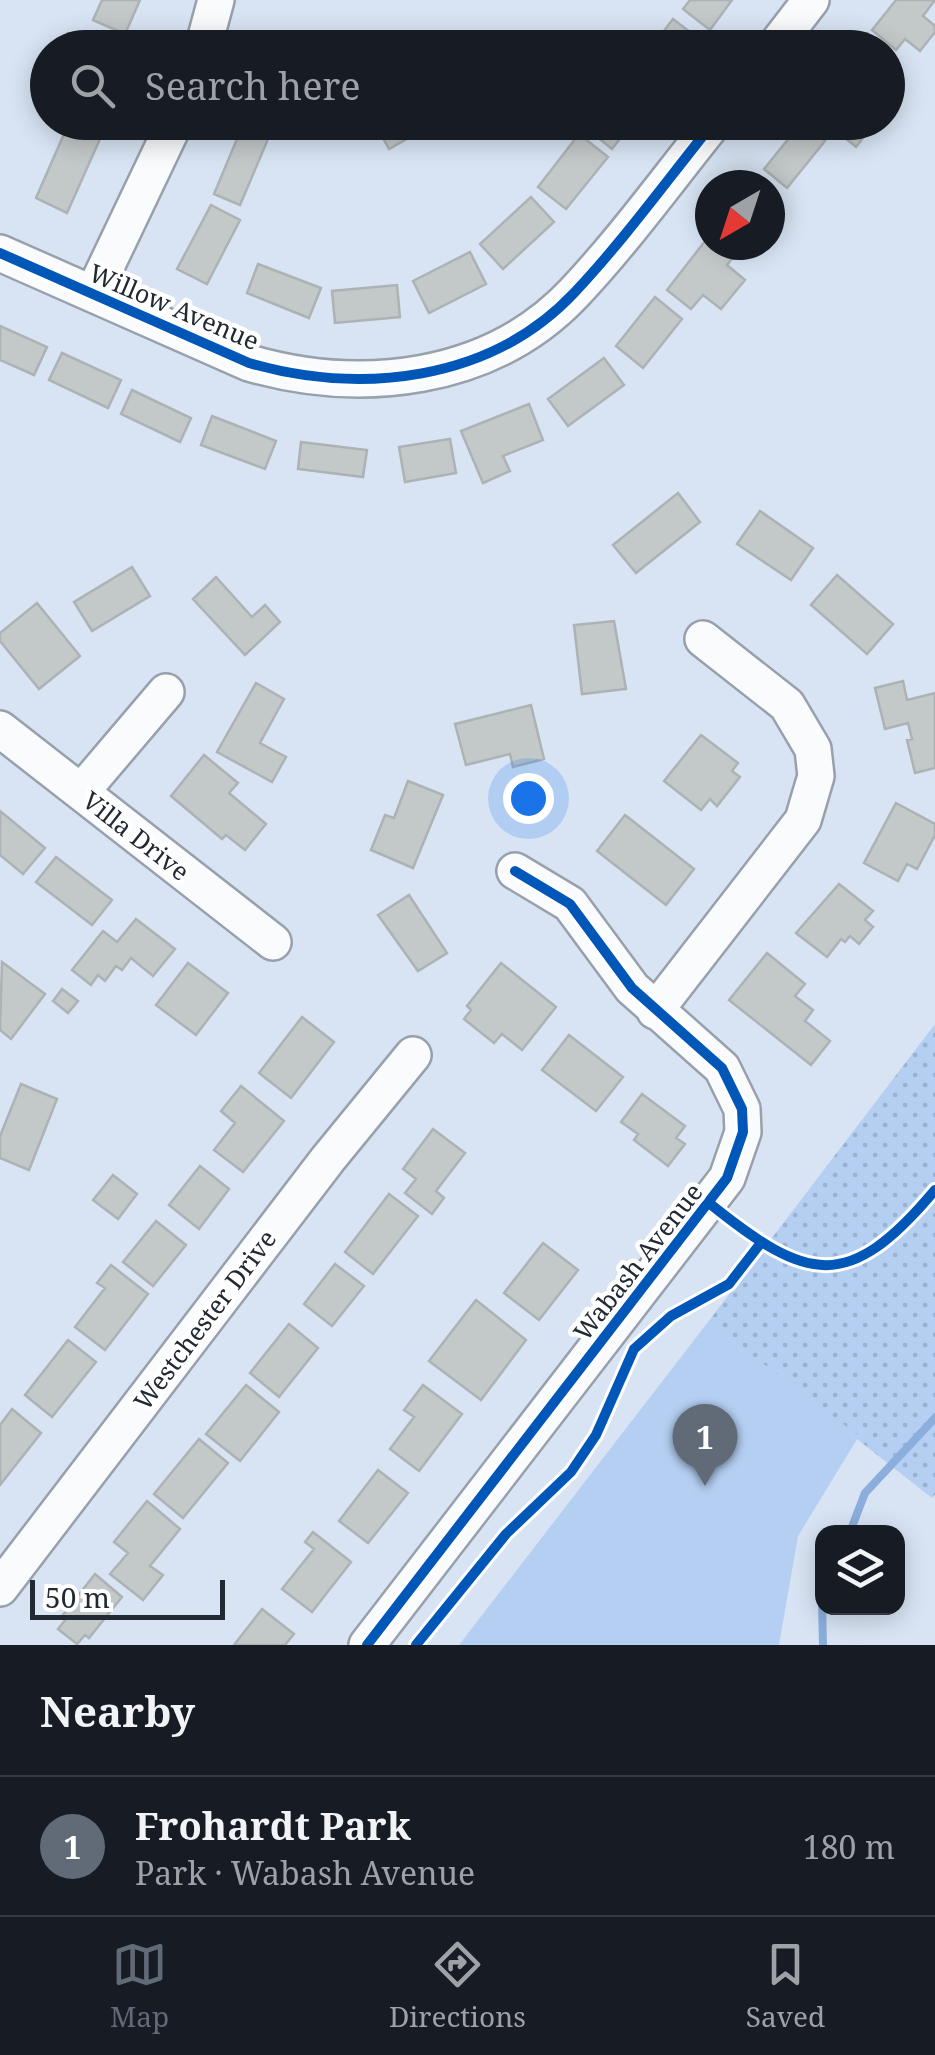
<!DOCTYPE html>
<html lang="en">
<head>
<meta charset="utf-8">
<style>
	body { margin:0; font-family:"Noto Serif",serif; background:#20242c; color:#f1f3f6 }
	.controls { position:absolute; right:30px; bottom:30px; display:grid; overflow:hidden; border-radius:20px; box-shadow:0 5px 25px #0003 }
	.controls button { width:90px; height:90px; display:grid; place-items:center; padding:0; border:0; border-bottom:2px solid #363941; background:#171b24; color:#f1f3f6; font:50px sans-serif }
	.compass { position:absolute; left:695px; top:170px; width:90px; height:90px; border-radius:50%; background:#171b24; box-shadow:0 5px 25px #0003; rotate:219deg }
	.scale { position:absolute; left:30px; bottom:25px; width:195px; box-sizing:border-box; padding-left:10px; border:5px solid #212933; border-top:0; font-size:28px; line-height:35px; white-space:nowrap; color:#212933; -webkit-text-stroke:8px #fff; paint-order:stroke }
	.you { position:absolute; left:528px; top:798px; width:35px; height:35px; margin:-25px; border:8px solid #fff; border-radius:50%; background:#1a73e8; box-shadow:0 0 0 15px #1a73e833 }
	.badge { display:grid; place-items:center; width:65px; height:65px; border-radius:50%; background:#616a77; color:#fff; font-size:32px; font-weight:700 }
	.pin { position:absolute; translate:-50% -82px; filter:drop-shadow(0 2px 5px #0008) }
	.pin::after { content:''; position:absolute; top:52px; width:35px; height:30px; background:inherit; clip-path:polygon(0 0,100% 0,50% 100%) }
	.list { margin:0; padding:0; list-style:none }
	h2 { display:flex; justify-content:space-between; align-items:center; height:130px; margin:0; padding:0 40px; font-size:42px }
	h2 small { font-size:32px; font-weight:400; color:#9ea1a6 }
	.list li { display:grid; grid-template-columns:65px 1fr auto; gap:30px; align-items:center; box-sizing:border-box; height:140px; padding:0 40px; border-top:2px solid #363941 }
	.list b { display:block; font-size:38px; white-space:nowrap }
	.list p { margin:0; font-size:32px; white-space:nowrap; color:#9ea1a6 }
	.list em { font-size:32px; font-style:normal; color:#9ea1a6 }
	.icon { flex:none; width:55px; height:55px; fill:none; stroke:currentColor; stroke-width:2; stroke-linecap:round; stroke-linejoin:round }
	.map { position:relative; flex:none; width:935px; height:1645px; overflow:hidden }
	.search { position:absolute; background:#171b24; box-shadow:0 5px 25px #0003; left:30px; right:30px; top:30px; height:110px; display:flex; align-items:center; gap:25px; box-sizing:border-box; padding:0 35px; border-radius:55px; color:#9ea1a6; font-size:38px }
	.sheet { height:270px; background:#171b24 }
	nav { display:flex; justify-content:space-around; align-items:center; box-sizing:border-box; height:140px; border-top:2px solid #363941; background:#171b24; font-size:28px; color:#9ea1a6 }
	nav a { display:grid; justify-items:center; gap:5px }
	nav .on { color:#616a77 }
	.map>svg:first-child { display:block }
</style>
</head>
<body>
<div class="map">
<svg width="935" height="1645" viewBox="0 0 935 1645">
	<defs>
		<pattern id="grass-dots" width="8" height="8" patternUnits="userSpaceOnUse" patternTransform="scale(2.5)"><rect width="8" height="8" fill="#b4cff2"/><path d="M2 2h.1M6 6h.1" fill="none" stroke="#9ab2d0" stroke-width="1.8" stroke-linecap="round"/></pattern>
	</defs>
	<rect width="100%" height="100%" fill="#d8e4f4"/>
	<path fill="url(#grass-dots)" d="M 935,1024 L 935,1494 L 932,1498 L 708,1322 Z"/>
	<path fill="#b4cff2" d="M 708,1322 L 859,1436 L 798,1536 L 779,1645 L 459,1645 Z"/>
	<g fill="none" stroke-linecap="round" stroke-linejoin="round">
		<path stroke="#8baedc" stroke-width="8" d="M 850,1532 L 865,1493 L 935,1418
			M 822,1603 L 823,1645"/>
	</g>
	<path fill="#c3c8c9" stroke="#adb2b4" stroke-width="2.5" d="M 102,0 L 140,0 L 125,34 L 93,20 Z
		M 690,0 L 732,0 L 710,30 L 683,9 Z
		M 896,0 L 935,0 L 923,16 L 935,26 L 935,32 L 920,51 L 905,39 L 896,50 L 872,30 Z
		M 673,19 L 699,39 L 692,48 L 651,48 Z
		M 244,122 L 271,132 L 240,205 L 214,194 Z
		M 374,122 L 413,122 L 419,132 L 389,149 Z
		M 589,122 L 633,122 L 612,149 L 585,127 Z
		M 802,122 L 825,141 L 787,188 L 764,169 Z
		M 826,122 L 860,122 L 869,130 L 856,147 Z
		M 68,125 L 100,139 L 67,213 L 36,198 Z
		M 579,134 L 608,157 L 566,209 L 538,187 Z
		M 531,197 L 554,222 L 503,269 L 480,244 Z
		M 211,205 L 240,220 L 207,284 L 177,269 Z
		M 709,236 L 710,245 L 720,245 L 734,256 L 727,265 L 745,280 L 721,309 L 703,295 L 691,309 L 667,290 Z
		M 470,252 L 486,284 L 429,313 L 413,281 Z
		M 258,264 L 321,288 L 309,318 L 247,293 Z
		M 397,285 L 400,317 L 335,323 L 332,291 Z
		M 655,297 L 682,319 L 643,368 L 616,346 Z
		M 0,326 L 47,347 L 34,375 L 0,360 Z
		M 62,353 L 121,380 L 108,408 L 49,380 Z
		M 604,358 L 624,385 L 568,426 L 548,399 Z
		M 132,390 L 191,418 L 180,442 L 121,414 Z
		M 529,404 L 543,440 L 503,456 L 510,471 L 483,483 L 461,431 Z
		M 212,416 L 276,441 L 265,469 L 201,445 Z
		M 450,439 L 456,473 L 405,482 L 399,447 Z
		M 301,442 L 367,450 L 363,477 L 298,469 Z
		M 678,493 L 700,522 L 636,573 L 613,545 Z
		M 760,511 L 813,548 L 791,580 L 737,544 Z
		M 132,567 L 150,596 L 92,631 L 74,602 Z
		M 837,575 L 893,624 L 867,654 L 811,605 Z
		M 216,577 L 252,617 L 265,605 L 280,622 L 245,655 L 193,599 Z
		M 37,603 L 80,656 L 39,689 L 0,641 L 0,633 Z
		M 614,621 L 626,689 L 582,694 L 574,625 Z
		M 903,681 L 907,700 L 935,693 L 935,768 L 915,773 L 907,740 L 912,739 L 908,723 L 885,729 L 875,688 Z
		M 256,683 L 284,699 L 260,743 L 286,757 L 272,782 L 217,752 Z
		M 531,705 L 544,759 L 513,767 L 510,754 L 466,765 L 455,724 Z
		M 701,735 L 738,763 L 732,771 L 740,777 L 717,806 L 710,799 L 701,810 L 664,781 Z
		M 204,755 L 238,783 L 229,793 L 266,824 L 245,850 L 226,835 L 222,839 L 171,796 Z
		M 408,781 L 443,795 L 413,868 L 371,850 L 385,815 L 394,818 Z
		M 896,803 L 935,824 L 935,835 L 917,869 L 907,864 L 898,881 L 864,863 Z
		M 0,811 L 45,848 L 23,874 L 0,855 Z
		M 625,815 L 694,869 L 666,905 L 597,851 Z
		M 56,857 L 112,900 L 92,925 L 36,882 Z
		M 839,884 L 873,911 L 865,920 L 873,927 L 859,944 L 850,936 L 845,942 L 841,939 L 827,957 L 796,933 Z
		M 409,895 L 447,953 L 418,971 L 378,915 Z
		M 136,919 L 175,949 L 153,976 L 131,958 L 122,970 L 116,966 L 105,981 L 98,975 L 91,985 L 72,970 L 103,931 L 117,942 Z
		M 767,953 L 805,984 L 795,996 L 813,1010 L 805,1021 L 830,1041 L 811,1065 L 729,1000 Z
		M 2,962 L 45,994 L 11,1039 L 0,1030 Z
		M 188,963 L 228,993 L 196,1035 L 156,1005 Z
		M 501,963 L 556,1007 L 522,1050 L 502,1034 L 494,1043 L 464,1019 L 471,1010 L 467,1006 Z
		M 62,989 L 78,1001 L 68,1013 L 53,1001 Z
		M 302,1017 L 334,1042 L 291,1098 L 259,1073 Z
		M 569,1035 L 623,1077 L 596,1111 L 542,1070 Z
		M 21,1084 L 57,1099 L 29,1170 L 0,1158 L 0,1136 Z
		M 241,1086 L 284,1121 L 243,1172 L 214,1150 L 235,1123 L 221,1111 Z
		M 642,1094 L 685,1126 L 676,1138 L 685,1144 L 668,1166 L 634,1140 L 638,1134 L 621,1122 Z
		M 433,1129 L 465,1153 L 436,1191 L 444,1198 L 432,1214 L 405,1193 L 416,1179 L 403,1169 Z
		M 200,1166 L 229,1189 L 199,1229 L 169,1205 Z
		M 113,1175 L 137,1194 L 118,1219 L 93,1200 Z
		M 389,1194 L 418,1216 L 373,1274 L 345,1252 Z
		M 156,1221 L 186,1245 L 153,1286 L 123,1262 Z
		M 543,1243 L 578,1270 L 539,1320 L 504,1293 Z
		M 335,1264 L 364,1286 L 332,1326 L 304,1304 Z
		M 111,1265 L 148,1294 L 105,1350 L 75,1327 L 105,1288 L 97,1283 Z
		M 476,1300 L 526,1340 L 481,1400 L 429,1361 Z
		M 289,1324 L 318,1348 L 279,1397 L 250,1373 Z
		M 68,1340 L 96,1362 L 52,1417 L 25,1395 Z
		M 246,1385 L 279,1412 L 240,1461 L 206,1434 Z
		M 423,1385 L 462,1414 L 419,1471 L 390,1449 L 414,1417 L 404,1410 Z
		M 12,1409 L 41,1433 L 0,1485 L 0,1425 Z
		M 199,1439 L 228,1463 L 183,1518 L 154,1494 Z
		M 378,1470 L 408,1493 L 368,1543 L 339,1521 Z
		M 147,1501 L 180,1529 L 150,1566 L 163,1575 L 143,1600 L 110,1574 L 128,1553 L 114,1542 Z
		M 313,1532 L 351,1562 L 312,1612 L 282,1589 L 314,1549 L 305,1542 Z
		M 95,1574 L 122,1597 L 89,1638 L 85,1635 L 77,1644 L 58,1629 L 66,1619 L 62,1616 Z
		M 262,1609 L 294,1634 L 285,1645 L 234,1645 Z"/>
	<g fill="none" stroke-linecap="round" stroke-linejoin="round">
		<g stroke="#98a0ac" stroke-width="40">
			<path id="minor" d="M 203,48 L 216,0
				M 774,48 L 811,0
				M 0,253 L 249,363 C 360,395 490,382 574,293 C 624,240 668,179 714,122
				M 93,294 L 175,122
				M 0,729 L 273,942
				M 81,792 L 166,692
				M 655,1011 L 803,820 L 816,776 L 813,749 L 787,705 L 703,639
				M 0,1588 L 328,1159 L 413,1055
				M 367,1645 L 727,1178 L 743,1132 L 742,1109 L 722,1068 L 632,988 L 570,904 L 515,871"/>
		</g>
		<use href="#minor" stroke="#f9fbfd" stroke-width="35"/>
		<g stroke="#fff" stroke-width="16">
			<path id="cycleway" d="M 0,253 L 249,363 C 360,395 490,382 574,293 C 624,240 668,179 714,122
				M 709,1203 C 807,1282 848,1294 935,1190
				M 367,1645 L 727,1178 L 743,1132 L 742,1109 L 722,1068 L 632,988 L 570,904 L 515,871
				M 416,1645 L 506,1534 L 571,1472 L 596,1435 L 634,1349 L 671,1316 L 729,1284 L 760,1244"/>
		</g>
		<use href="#cycleway" stroke="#0057b8" stroke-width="10"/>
	</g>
	<g text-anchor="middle" stroke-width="9" stroke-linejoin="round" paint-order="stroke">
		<g font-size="25" fill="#212933" stroke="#fff">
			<text transform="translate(174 307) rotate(23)" y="9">Willow Avenue</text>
			<text transform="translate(136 836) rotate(38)" y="9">Villa Drive</text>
			<text transform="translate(638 1262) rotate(-52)" y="9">Wabash Avenue</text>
			<text transform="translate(205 1320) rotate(-53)" y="9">Westchester Drive</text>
		</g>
	</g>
</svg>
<div class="controls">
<button><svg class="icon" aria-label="layers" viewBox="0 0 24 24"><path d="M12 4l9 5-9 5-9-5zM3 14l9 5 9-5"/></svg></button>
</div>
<svg class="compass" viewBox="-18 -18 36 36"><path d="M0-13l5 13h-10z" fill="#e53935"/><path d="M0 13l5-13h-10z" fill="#9ea1a6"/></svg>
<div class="scale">50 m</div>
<div class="you"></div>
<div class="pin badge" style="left:705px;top:1486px">1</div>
<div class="search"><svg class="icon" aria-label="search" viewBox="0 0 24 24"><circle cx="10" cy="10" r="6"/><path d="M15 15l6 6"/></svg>Search here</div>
</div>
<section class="sheet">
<h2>Nearby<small></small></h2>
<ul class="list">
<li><span class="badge">1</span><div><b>Frohardt Park</b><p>Park · Wabash Avenue</p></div><em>180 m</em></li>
</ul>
</section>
<nav>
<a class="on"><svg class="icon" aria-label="map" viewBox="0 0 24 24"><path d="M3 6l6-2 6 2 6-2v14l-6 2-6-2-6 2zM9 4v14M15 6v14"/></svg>Map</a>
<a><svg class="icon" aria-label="directions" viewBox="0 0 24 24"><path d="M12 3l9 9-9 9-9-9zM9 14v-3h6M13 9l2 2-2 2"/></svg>Directions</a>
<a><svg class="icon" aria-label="saved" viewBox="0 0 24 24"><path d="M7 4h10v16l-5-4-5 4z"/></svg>Saved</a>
</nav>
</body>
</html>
